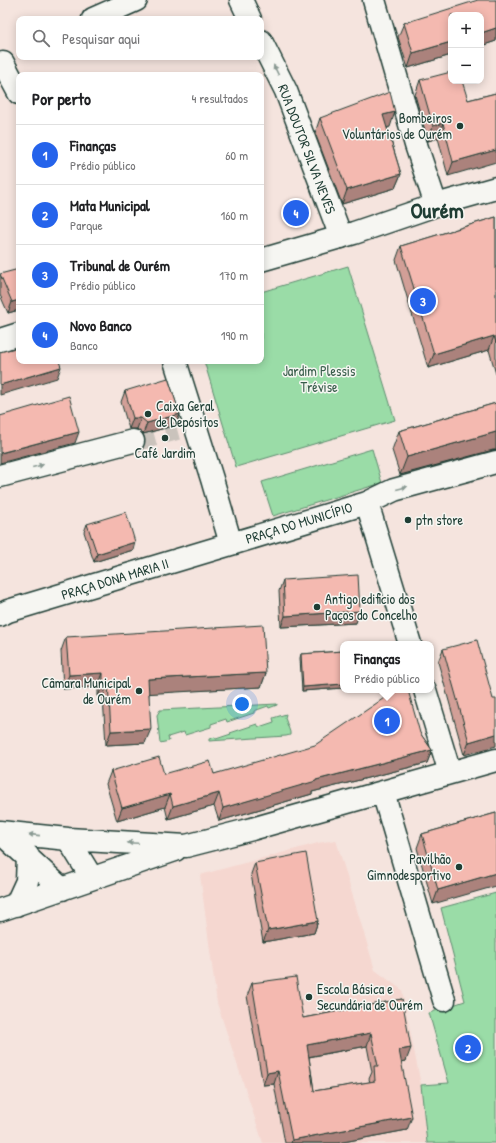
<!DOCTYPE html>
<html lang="pt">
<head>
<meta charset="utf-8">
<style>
	body { margin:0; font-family:"Patrick Hand",sans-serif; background:#f6f6f6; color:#202124 }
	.controls { position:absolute; right:12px; top:12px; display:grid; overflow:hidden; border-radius:8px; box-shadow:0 2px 10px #0003 }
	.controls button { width:36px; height:36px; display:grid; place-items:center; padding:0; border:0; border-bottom:1px solid #e0e0e0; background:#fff; color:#202124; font:20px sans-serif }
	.you { position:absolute; left:242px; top:704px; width:14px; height:14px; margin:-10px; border:3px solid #fff; border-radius:50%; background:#1a73e8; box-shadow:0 0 0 6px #1a73e833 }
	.badge { display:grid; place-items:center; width:26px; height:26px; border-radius:50%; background:#2563eb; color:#fff; font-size:13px; font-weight:700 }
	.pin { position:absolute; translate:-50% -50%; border:2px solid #fff; box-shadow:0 1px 4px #0006 }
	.popup { position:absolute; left:340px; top:641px; width:94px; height:52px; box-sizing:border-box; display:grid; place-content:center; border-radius:8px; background:#fff; filter:drop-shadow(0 1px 3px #0005); font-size:13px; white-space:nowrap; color:#757577 }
	.popup b { font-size:15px; color:#202124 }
	.popup::after { content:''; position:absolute; left:50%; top:100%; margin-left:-8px; border:8px solid transparent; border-top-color:#fff }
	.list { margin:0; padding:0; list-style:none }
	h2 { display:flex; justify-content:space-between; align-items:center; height:52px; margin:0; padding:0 16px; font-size:17px }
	h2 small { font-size:13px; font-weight:400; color:#757577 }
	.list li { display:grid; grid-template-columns:26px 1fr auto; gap:12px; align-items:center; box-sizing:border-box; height:60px; padding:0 16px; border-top:1px solid #e0e0e0 }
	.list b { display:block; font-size:15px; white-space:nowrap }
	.list p { margin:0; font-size:13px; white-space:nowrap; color:#757577 }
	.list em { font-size:13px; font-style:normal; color:#757577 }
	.icon { flex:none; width:22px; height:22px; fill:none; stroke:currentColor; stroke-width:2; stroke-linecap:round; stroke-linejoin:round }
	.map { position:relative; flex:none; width:496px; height:1143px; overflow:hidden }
	.search { position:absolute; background:#fff; box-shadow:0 2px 10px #0003; left:16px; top:16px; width:248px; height:44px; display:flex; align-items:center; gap:10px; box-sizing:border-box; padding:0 14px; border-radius:8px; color:#757577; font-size:15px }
	.panel { position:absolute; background:#fff; box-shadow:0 2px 10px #0003; left:16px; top:72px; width:248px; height:292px; border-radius:8px }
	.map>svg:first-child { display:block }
</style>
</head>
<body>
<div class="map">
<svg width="496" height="1143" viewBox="0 0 496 1143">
	<rect width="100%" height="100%" fill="#f5e4de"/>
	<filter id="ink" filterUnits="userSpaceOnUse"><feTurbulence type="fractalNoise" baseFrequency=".025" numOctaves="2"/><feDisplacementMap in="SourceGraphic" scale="8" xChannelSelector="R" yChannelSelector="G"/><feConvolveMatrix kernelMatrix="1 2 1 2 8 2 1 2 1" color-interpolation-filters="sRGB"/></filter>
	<g filter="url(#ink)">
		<path fill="#f5d7d0" d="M 336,840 L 375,970 L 402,990 L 421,1085 L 427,1143 L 263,1143 L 217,1003 L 200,875 L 318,843 Z"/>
		<path fill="#9adca7" stroke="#5c8c6e" d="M 348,266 L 395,420 L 236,467 L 204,361 L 261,361 L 261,292 Z
			M 372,449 L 382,483 L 273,516 L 262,482 Z
			M 277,704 L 277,705 L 269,708 L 268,706 L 254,711 L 254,713 L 227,722 L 226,719 L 211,724 L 211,727 L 185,735 L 184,732 L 168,737 L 169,741 L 160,743 L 157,715 L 160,710 Z
			M 286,714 L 285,718 L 290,732 L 290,735 L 286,736 L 209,741 L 209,739 L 215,737 L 216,739 L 231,734 L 230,733 L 257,724 L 259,727 L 274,722 L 273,718 Z
			M 496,893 L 496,1143 L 427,1143 L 421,1085 L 449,1083 L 429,1013 L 465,1001 L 441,908 Z"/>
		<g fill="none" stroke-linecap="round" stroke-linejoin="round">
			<path stroke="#cac3bc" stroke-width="22" stroke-dasharray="22 11" stroke-linecap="butt" d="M 133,441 L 177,429"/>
			<g stroke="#1f3d34" stroke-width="25">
				<path id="minor" d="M 241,0 L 250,19
					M 93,19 L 136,0
					M 261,41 L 286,91 L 341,237
					M 3,63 L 19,93
					M 175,361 L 212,479 L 231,544 L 367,503 L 394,490 L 496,462
					M 0,476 L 133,441
					M 367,503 L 410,644
					M 0,615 L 8,611 L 231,544
					M 425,690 L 450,773
					M 383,792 L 444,1000
					M 0,832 L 68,839 L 186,846 L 252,829 L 496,760
					M 0,832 L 62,889
					M 68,839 L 92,878
					M 16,905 L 27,881 L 28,856
					M 0,910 L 175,850"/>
			</g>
			<g stroke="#1f3d34" stroke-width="25">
				<path id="major" d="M 374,0 L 416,145 L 436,205
					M 261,260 L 354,233 L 436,205 L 496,188
					M 0,340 L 19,334"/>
			</g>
			<use href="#minor" stroke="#f6f6f2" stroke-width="22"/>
			<use href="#major" stroke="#f6f6f2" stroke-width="22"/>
		</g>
		<path fill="#d29f97" stroke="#1f3d34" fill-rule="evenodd" d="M 496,0 L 496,41 L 481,46 L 481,15 L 451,15 L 451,55 L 408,68 L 398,37 L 404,23 Z
			M 420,80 L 468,100 L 496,93 L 448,176 L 438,138 L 428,141 L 415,95 Z
			M 320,118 L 390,127 L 387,127 L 401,174 L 395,188 L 342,204 L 315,133 Z
			M 496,217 L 496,374 L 489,350 L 428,368 L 396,260 L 401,246 Z
			M 0,274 L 19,310 L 8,313 L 0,295 Z
			M 125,391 L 180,414 L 176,425 L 143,434 L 137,429 L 129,429 L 121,402 Z
			M 496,403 L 496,450 L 493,450 L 400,475 L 392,450 L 399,431 Z
			M 87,524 L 133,550 L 94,562 L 84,532 Z
			M 283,580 L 356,623 L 281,627 L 279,591 Z
			M 66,637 L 266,673 L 261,687 L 149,693 L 145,743 L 106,745 L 103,697 L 98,697 L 98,687 L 63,689 L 61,651 Z
			M 443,649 L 493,699 L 464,755 L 438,662 Z
			M 343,651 L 343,688 L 302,691 L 300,658 L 301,654 Z
			M 420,733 L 432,750 L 427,763 L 312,792 L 312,794 L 219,821 L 214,806 L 168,819 L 165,807 L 117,821 L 106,784 L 111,771 L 164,774 L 214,774 Z
			M 496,813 L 433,904 L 417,848 L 422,834 Z
			M 255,863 L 318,921 L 314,933 L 263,942 L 251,874 Z
			M 252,983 L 303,1018 L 402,999 L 406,1061 L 401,1062 L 407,1130 L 338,1143 L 285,1143 L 274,1084 L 263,1085 L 247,996 ZM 367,1046 L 372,1072 L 369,1079 L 370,1082 L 314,1091 L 309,1057 Z"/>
		<path fill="#ab827b" stroke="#1f3d34" d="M 496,28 L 496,41 L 481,46 L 481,33 Z
			M 451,42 L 451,55 L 408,68 L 413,53 Z
			M 395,112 L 390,127 L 378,130 L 383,115 Z
			M 443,123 L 438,138 L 428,141 L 433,126 Z
			M 496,150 L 496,162 L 448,176 L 453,162 Z
			M 401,174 L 395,188 L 342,204 L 347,190 Z
			M 19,300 L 19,310 L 8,313 L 12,302 Z
			M 494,336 L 489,350 L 428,368 L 434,354 Z
			M 61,367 L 57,378 L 0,395 L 0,385 Z
			M 180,414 L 176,425 L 143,434 L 147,423 Z
			M 133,418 L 141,418 L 137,429 L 129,429 Z
			M 79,432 L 75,443 L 0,463 L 0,453 L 1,453 Z
			M 496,432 L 496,450 L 493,450 L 400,475 L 407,457 Z
			M 135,542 L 133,550 L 94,562 L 97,554 Z
			M 360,611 L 356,623 L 281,627 L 285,616 Z
			M 103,673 L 98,687 L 63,689 L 69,675 Z
			M 266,673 L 261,687 L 143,694 L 148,679 Z
			M 103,683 L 108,683 L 103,697 L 98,697 Z
			M 343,684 L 343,688 L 302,691 L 303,687 Z
			M 151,729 L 145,743 L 106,745 L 111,731 Z
			M 496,734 L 496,746 L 464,755 L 469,742 Z
			M 432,750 L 427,763 L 312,792 L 312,794 L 219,821 L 223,808 L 316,780 Z
			M 219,793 L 214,806 L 168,819 L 173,806 Z
			M 170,794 L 165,807 L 117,821 L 122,808 Z
			M 496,873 L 496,886 L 433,904 L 438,890 Z
			M 318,921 L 314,933 L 263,942 L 268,930 Z
			M 371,1033 L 367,1046 L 302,1058 L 307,1045 Z
			M 411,1048 L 406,1061 L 394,1063 L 399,1050 Z
			M 278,1071 L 274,1084 L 263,1085 L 267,1073 Z
			M 412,1117 L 407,1130 L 338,1143 L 291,1143 L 292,1140 Z"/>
		<path fill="#f4b9b0" stroke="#1f3d34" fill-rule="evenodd" d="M 478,0 L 496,0 L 496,28 L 481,33 L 481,15 L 451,15 L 451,42 L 413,53 L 404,23 Z
			M 451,72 L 451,81 L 462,81 L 468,100 L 496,93 L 496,150 L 453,162 L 443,123 L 433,126 L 420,80 Z
			M 390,92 L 395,112 L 383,115 L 401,174 L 347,190 L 320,118 Z
			M 496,217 L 496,343 L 494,336 L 434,354 L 401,246 Z
			M 19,269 L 19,300 L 12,302 L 0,274 Z
			M 19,347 L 19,361 L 59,361 L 61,367 L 0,385 L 0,352 Z
			M 168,378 L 180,414 L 147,423 L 141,418 L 133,418 L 125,391 Z
			M 69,396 L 79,432 L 0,453 L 0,416 Z
			M 496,403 L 496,432 L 407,457 L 399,431 Z
			M 126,512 L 135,542 L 97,554 L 87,524 Z
			M 358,575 L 360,611 L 285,616 L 283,580 Z
			M 263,625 L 266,673 L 148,679 L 151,729 L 111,731 L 108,683 L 103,683 L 103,673 L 69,675 L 66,637 Z
			M 477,640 L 493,699 L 496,699 L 496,734 L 469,742 L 443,649 Z
			M 343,651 L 343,684 L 303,687 L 301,654 Z
			M 396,690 L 408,690 L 420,733 L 432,750 L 316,780 L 316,781 L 223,808 L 219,793 L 173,806 L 170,794 L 122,808 L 111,771 L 159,757 L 164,774 L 210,761 L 214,774 L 315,745 Z
			M 496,813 L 496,873 L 438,890 L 422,834 Z
			M 306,853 L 318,921 L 268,930 L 255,863 Z
			M 296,977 L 303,1018 L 402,999 L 411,1048 L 399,1050 L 412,1117 L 292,1140 L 278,1071 L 267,1073 L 252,983 ZM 371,1033 L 378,1066 L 374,1066 L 375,1081 L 314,1091 L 307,1045 Z"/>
		<defs><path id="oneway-solid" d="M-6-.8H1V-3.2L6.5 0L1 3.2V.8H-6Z"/></defs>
		<g fill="#8a9a93">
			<use href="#oneway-solid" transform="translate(276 70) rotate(-116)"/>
			<use href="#oneway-solid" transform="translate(38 466) rotate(-15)"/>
			<use href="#oneway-solid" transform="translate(402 488) rotate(-15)"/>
			<use href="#oneway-solid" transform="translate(34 835) rotate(-174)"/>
			<use href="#oneway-solid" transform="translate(133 843) rotate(-177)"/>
		</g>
	</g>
	<g fill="#1f3d34" stroke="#f6f6f2" stroke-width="1.5">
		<circle cx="460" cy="126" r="4"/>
		<circle cx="148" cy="414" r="4"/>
		<circle cx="165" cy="438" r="4"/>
		<circle cx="408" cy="520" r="4"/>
		<circle cx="317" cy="607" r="4"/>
		<circle cx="139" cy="691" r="4"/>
		<circle cx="459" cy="867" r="4"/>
		<circle cx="309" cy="997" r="4"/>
	</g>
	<g text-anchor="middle" stroke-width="3" stroke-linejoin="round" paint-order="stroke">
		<g font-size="14" fill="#1f3d34" stroke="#f6f6f2" text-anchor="start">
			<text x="452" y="123" text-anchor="end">Bombeiros<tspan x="452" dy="16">Voluntários de Ourém</tspan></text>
			<text x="156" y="411">Caixa Geral<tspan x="156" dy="16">de Depósitos</tspan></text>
			<text x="165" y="458" text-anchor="middle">Café Jardim</text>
			<text x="416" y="525">ptn store</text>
			<text x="325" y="604">Antigo edificio dos<tspan x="325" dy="16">Paços do Concelho</tspan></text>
			<text x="131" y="688" text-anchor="end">Câmara Municipal<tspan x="131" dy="16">de Ourém</tspan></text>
			<text x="451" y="864" text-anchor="end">Pavilhão<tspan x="451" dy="16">Gimnodesportivo</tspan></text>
			<text x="317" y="994">Escola Básica e<tspan x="317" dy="16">Secundária de Ourém</tspan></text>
		</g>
		<g font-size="14" fill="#1f3d34" stroke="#f6f6f2">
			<text transform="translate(307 149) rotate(69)" y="5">RUA DOUTOR SILVA NEVES</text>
			<text transform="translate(299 523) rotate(-17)" y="5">PRAÇA DO MUNICÍPIO</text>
			<text transform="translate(115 579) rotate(-17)" y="5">PRAÇA DONA MARIA II</text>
		</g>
		<g font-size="14" fill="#385d4b" stroke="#f6f6f2">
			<text x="319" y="376">Jardim Plessis<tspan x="319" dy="16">Trévise</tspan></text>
		</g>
		<g font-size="22" font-weight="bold" fill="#1f3d34" stroke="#f6f6f2">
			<text x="437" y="218">Ourém</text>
		</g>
	</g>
</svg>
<div class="controls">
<button>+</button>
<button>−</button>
</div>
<div class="you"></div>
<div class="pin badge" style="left:387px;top:721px">1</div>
<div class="popup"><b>Finanças</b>Prédio público</div>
<div class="pin badge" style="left:468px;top:1048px">2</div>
<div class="pin badge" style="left:423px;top:301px">3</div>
<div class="pin badge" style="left:296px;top:213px">4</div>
<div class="search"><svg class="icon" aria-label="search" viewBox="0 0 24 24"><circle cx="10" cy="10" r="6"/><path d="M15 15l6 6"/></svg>Pesquisar aqui</div>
<section class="panel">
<h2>Por perto<small>4 resultados</small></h2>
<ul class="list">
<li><span class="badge">1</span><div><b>Finanças</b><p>Prédio público</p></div><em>60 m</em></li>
<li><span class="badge">2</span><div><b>Mata Municipal</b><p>Parque</p></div><em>160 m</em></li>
<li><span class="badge">3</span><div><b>Tribunal de Ourém</b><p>Prédio público</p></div><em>170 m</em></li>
<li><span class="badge">4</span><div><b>Novo Banco</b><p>Banco</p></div><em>190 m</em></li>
</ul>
</section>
</div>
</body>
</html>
